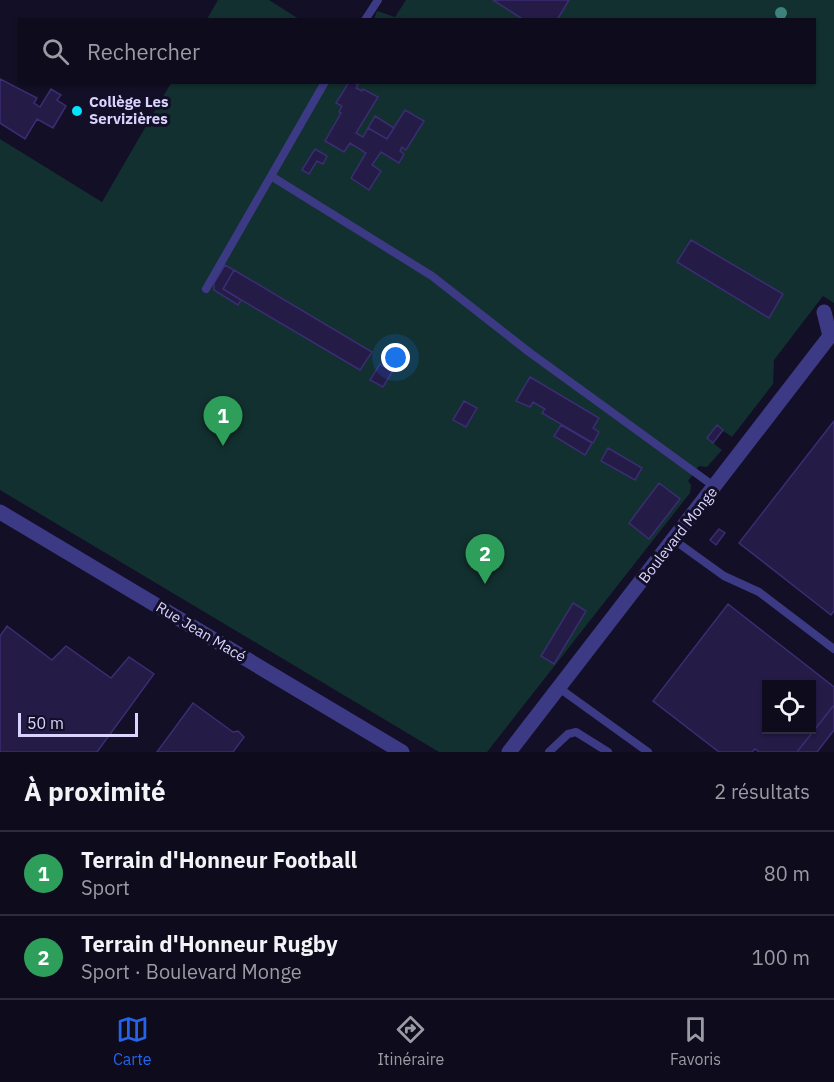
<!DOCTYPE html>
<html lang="fr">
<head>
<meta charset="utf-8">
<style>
	body { margin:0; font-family:"IBM Plex Sans",sans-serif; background:#171425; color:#f1f3f6 }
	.controls { position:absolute; right:18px; bottom:18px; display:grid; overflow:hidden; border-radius:0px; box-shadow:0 2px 4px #0004 }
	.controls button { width:54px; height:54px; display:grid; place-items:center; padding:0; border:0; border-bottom:2px solid #2e2b3b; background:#0e0b1c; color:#f1f3f6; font:30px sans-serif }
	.scale { position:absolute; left:18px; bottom:15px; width:120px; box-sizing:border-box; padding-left:6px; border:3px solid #d9d4ff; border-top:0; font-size:16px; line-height:21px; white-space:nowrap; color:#d9d4ff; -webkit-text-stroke:4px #130f26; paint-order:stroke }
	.you { position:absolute; left:396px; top:358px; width:21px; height:21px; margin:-15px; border:4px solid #fff; border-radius:50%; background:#1a73e8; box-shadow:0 0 0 9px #1a73e833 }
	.badge { display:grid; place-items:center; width:39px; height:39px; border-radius:50%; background:#2563eb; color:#fff; font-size:20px; font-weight:700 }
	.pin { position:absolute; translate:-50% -50px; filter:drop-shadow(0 2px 3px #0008) }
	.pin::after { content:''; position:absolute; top:32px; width:21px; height:18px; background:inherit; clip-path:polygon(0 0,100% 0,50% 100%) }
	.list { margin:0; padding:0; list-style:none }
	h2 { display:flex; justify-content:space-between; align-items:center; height:78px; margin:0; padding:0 24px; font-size:26px }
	h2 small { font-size:20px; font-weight:400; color:#9b9ba3 }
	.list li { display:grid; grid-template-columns:39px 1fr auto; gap:18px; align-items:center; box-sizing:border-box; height:84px; padding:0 24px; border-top:2px solid #2e2b3b }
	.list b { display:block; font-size:22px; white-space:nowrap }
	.list p { margin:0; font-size:20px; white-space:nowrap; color:#9b9ba3 }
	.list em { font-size:20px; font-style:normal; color:#9b9ba3 }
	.icon { flex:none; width:33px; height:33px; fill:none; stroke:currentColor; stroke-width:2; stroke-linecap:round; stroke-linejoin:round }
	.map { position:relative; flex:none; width:834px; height:752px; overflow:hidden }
	.search { position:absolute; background:#0e0b1c; box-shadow:0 2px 4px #0004; left:18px; right:18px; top:18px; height:66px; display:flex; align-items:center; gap:15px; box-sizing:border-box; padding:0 21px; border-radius:0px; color:#9b9ba3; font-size:22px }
	.sheet { height:246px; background:#0e0b1c }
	nav { display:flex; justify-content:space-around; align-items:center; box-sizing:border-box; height:84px; border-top:2px solid #2e2b3b; background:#0e0b1c; font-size:16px; color:#9b9ba3 }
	nav a { display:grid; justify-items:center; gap:3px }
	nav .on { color:#2563eb }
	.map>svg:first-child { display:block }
</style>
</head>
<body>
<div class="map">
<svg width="834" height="752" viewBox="0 0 834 752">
	<rect width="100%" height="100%" fill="#130f26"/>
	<path fill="#12302f" d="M 218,0 L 269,0 L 299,19 L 207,19 Z
		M 406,0 L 834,0 L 834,303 L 823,296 L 774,360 L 773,384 L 732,437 L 716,426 L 707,438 L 722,450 L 707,467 L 699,466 L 688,481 L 691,485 L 690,493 L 487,752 L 439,752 L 0,490 L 0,139 L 102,202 L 171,83 L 814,82 L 814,20 L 374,19 L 377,11 L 395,17 Z"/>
	<path fill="#241b47" stroke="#3b2d73" stroke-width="1.5" fill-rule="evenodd" d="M 493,0 L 569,0 L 557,20 L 524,20 Z
		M 0,79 L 37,98 L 34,103 L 40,107 L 51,89 L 61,95 L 57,100 L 66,106 L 53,128 L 37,119 L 25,139 L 0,123 Z
		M 349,82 L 353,82 L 358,85 L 356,88 L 362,91 L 363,89 L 378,97 L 356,133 L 363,137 L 368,128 L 387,139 L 405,110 L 424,121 L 406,150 L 402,147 L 400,151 L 404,154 L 399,163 L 381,152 L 372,165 L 381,171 L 369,190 L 351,178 L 366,153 L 350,143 L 344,152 L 325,141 L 341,113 L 339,112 L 342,106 L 336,103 Z
		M 375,116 L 394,128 L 387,139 L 368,128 Z
		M 315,149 L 327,156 L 323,164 L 317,161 L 309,174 L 302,170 Z
		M 691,240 L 783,294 L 769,318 L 677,262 Z
		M 225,265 L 234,270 L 223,289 L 241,300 L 238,305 L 214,290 L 214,283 Z
		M 234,270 L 372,352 L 360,370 L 223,289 Z
		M 390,360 L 397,364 L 383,387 L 370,380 L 380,364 L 386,368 Z
		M 530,377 L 599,418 L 593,428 L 599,432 L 593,443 L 542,413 L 545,409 L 533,402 L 530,407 L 516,401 Z
		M 464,401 L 477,408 L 466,427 L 453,420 Z
		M 834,421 L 834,611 L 831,615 L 739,543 Z
		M 561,425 L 592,443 L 585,455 L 554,436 Z
		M 717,425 L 723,430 L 713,443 L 707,438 Z
		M 608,448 L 642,468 L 635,480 L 601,461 Z
		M 659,483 L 680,499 L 649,539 L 629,523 Z
		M 719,529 L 725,533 L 716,545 L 710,540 Z
		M 573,603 L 586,611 L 554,664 L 541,656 Z
		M 728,604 L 834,687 L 834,705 L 797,752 L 759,752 L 755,749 L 752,752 L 719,752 L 653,701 ZM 766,684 L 812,684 L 812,730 L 766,730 Z
		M 7,626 L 52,660 L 66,646 L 111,678 L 129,657 L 154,674 L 97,752 L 0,752 L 0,636 Z
		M 193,703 L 233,732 L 238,731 L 244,737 L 233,752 L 157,752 Z
		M 834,705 L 834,730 L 817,752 L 797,752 Z"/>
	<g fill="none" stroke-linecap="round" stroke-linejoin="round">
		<path stroke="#3d3a85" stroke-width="8" d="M 365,20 L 378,0
			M 271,176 L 432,276 L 529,352 L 715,487
			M 206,289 L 325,82
			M 674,540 L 724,576 L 759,592 L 834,649
			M 559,688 L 648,752
			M 549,752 L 568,734 L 576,732 L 608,752"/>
		<path stroke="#3d3a85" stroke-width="15" d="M 0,512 L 402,752
			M 509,752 L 830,336 L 824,312"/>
	</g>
	<circle fill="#3d827b" cx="781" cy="13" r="6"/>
	<circle fill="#00e5ff" stroke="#130f26" stroke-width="2" cx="77" cy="111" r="6"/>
	<g text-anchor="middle" stroke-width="6" stroke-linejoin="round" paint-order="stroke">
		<g font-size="15" font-weight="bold" fill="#d9d4ff" stroke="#130f26" text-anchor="start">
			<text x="89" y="107">Collège Les<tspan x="89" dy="17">Servizières</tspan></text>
		</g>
		<g font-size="15" fill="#d9d4ff" stroke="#130f26">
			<text transform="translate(678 535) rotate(-52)" y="5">Boulevard Monge</text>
			<text transform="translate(201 632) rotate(31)" y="5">Rue Jean Macé</text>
		</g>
	</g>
</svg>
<div class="controls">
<button><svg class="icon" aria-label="locate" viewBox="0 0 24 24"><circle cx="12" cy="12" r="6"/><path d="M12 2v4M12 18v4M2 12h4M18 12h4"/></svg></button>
</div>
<div class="scale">50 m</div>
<div class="you"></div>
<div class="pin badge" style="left:223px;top:446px;background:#2e9e5b">1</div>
<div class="pin badge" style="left:485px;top:584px;background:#2e9e5b">2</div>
<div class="search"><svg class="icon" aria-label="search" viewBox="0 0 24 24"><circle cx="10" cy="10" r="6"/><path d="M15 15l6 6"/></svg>Rechercher</div>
</div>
<section class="sheet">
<h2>À proximité<small>2 résultats</small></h2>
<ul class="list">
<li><span class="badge" style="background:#2e9e5b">1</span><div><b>Terrain d'Honneur Football</b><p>Sport</p></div><em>80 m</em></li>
<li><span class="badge" style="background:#2e9e5b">2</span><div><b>Terrain d'Honneur Rugby</b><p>Sport · Boulevard Monge</p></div><em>100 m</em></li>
</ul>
</section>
<nav>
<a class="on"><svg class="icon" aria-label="map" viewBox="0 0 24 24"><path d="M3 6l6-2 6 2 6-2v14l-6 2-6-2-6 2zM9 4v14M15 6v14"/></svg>Carte</a>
<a><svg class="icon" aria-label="directions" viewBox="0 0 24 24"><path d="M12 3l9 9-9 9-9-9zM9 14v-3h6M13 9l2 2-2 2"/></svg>Itinéraire</a>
<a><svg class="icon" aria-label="saved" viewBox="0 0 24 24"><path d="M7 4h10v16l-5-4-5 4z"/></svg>Favoris</a>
</nav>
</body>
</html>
